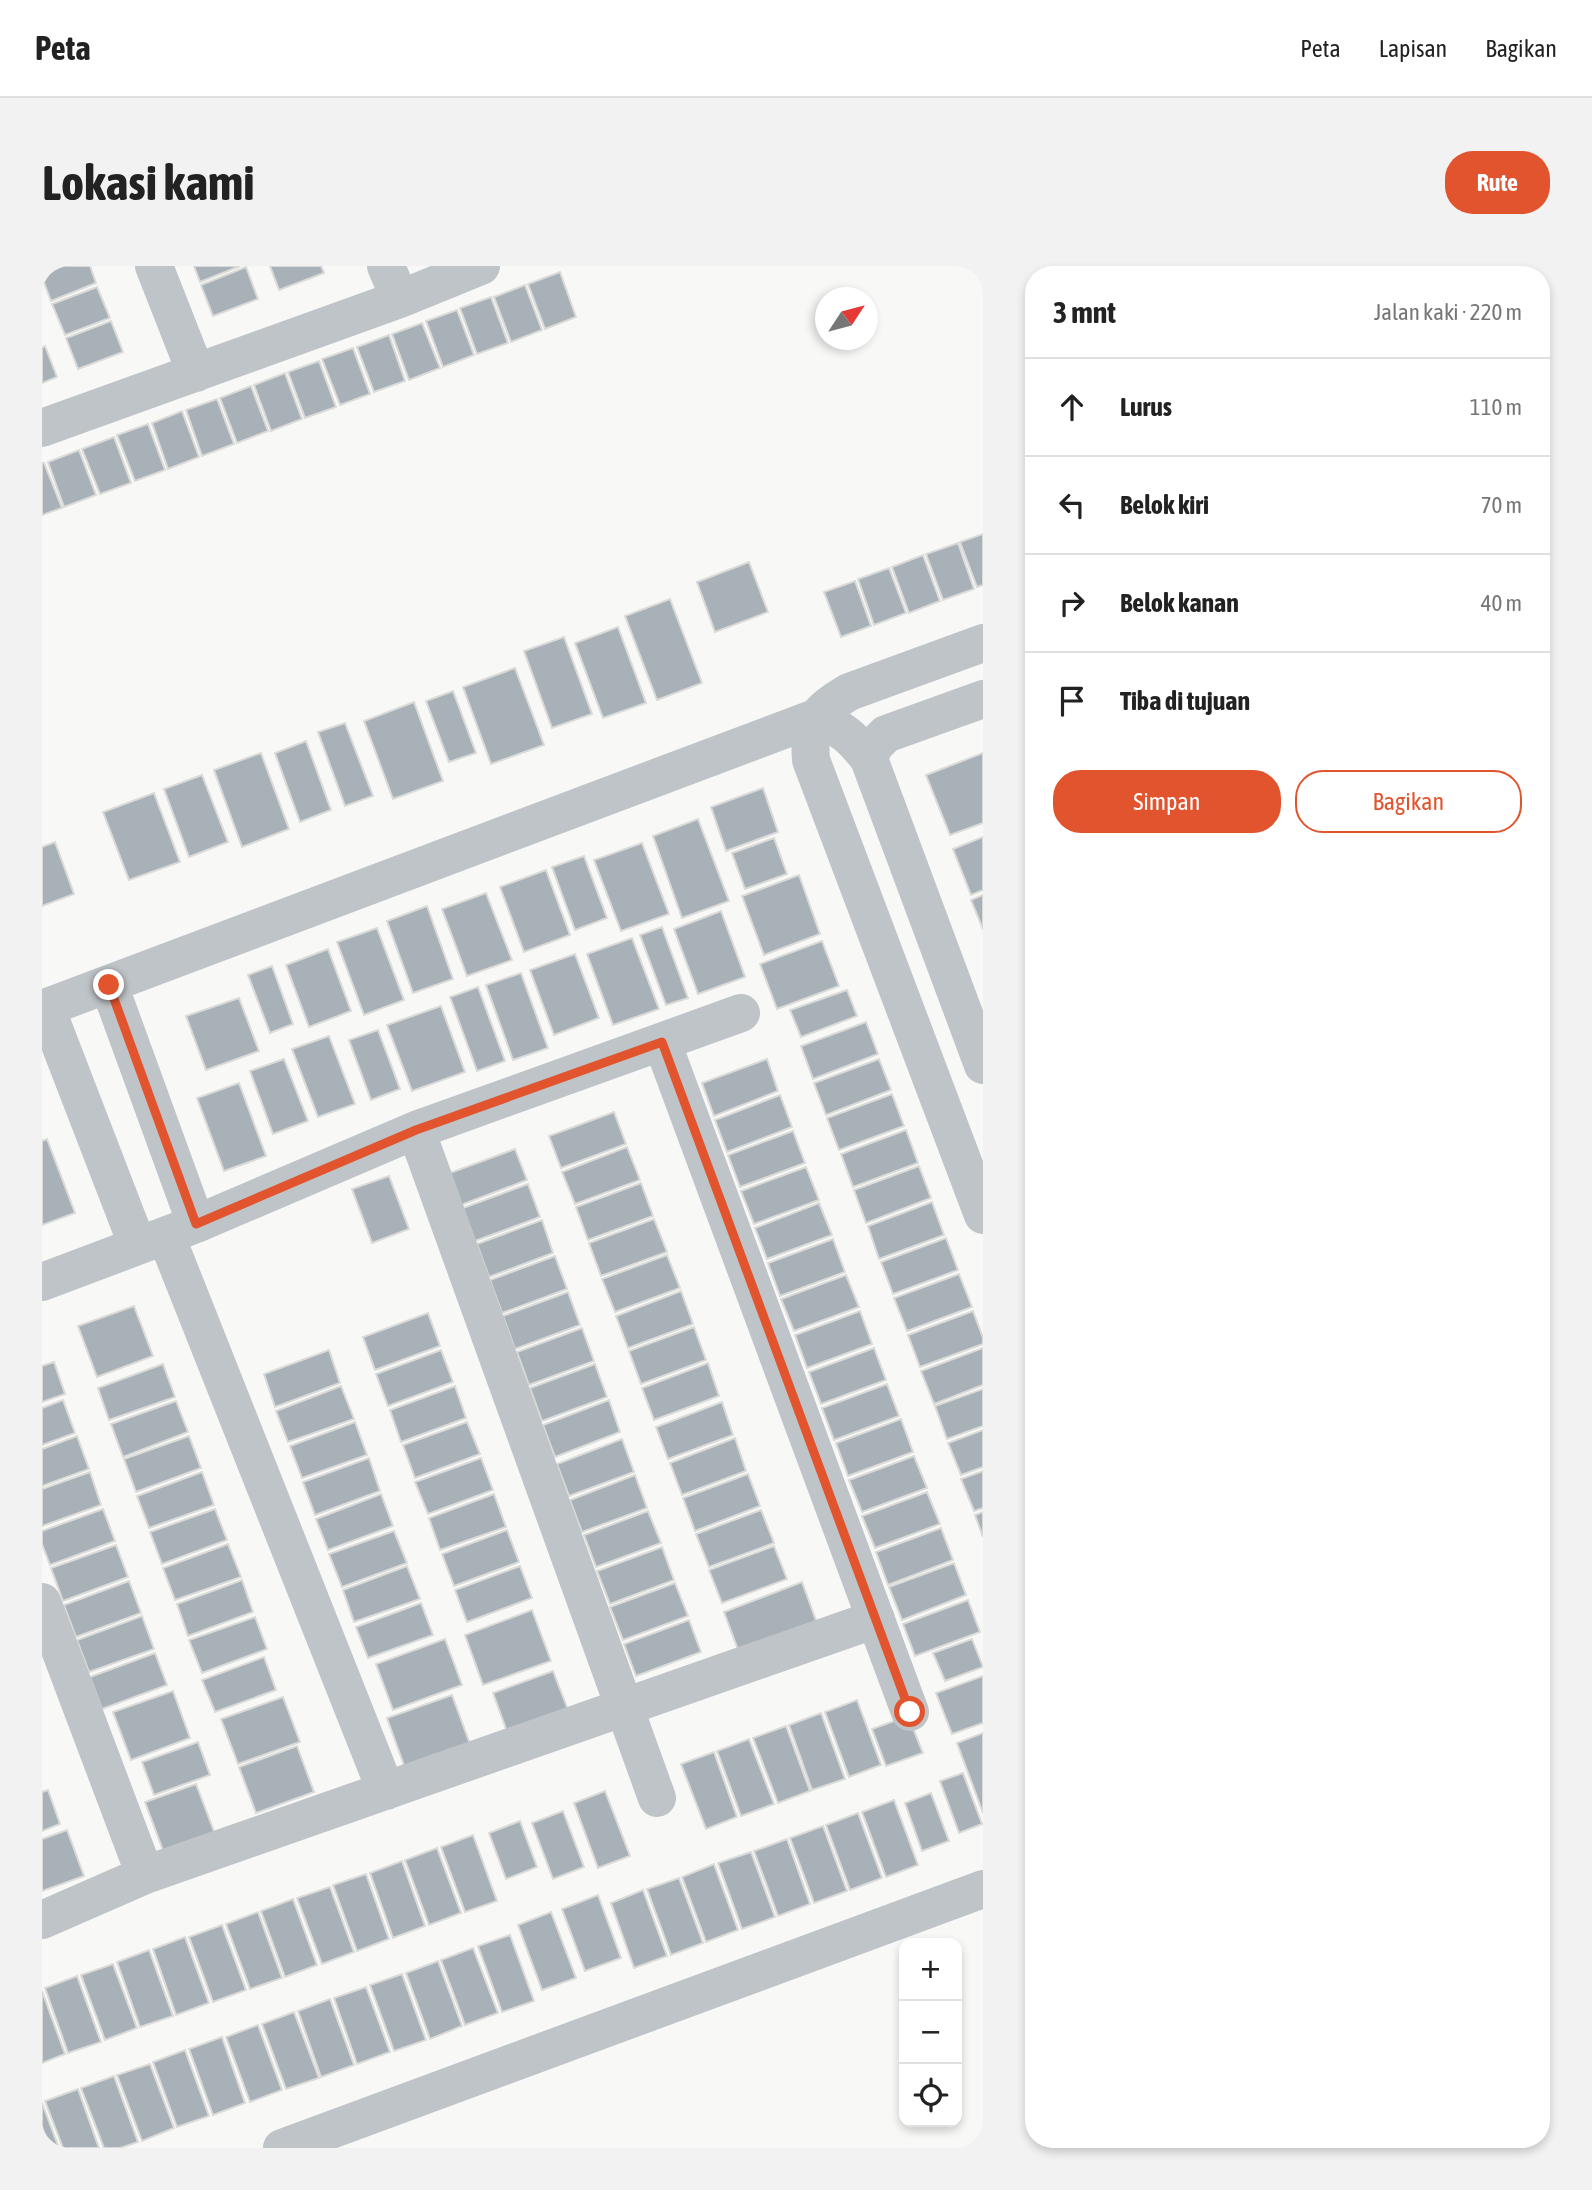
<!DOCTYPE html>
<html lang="id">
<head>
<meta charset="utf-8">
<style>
	body { margin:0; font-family:"Asap Condensed",sans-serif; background:#f2f2f2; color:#222 }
	.controls { position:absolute; right:21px; bottom:21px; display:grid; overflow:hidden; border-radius:14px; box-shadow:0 4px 10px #0003 }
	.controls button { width:63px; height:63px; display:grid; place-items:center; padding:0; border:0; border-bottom:2px solid #e0e0e0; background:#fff; color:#222; font:35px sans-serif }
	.compass { position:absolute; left:773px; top:21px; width:63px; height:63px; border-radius:50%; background:#fff; box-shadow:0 4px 10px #0003; rotate:54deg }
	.stop { position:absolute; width:21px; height:21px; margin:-16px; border:5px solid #e1542e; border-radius:50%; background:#fff }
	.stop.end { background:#e1542e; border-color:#fff; box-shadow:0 2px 7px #0008 }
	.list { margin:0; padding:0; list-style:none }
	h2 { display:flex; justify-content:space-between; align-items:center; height:91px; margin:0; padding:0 28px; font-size:30px }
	h2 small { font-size:23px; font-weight:400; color:#767676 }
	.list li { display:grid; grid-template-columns:46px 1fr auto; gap:21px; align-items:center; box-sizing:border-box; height:98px; padding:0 28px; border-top:2px solid #e0e0e0 }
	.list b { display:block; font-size:26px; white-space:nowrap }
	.list em { font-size:23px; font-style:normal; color:#767676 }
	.actions { display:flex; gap:14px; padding:21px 28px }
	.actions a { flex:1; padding:16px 0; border:2px solid #e1542e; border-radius:28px; text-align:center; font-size:24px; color:#e1542e }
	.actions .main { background:#e1542e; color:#fff }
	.icon { flex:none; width:38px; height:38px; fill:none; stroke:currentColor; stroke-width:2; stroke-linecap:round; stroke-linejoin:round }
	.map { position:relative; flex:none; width:941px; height:1882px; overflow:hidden; border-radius:28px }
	header { display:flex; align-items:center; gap:42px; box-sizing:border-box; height:98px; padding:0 35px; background:#fff; border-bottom:2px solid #e0e0e0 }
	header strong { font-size:33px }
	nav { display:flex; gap:38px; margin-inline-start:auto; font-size:24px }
	.intro { display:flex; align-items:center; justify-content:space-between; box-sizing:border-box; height:168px; padding:0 42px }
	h1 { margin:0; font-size:49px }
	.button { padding:18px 32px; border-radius:28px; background:#e1542e; color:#fff; font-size:24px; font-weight:700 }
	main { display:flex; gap:42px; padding:0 42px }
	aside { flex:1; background:#fff; border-radius:28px; box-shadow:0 4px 10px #0003 }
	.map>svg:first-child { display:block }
</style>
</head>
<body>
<header>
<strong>Peta</strong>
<nav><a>Peta</a><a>Lapisan</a><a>Bagikan</a></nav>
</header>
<div class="intro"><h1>Lokasi kami</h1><a class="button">Rute</a></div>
<main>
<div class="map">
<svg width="941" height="1882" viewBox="0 0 941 1882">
	<rect width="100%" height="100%" fill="#f8f8f6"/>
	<path fill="#a8b1b7" stroke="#dadad8" stroke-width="2" d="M 8,0 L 48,0 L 54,17 L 9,35 L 0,11 L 0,3 Z
		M 152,0 L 198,0 L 158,16 Z
		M 228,0 L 279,0 L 282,7 L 237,24 Z
		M 204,1 L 216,33 L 171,50 L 159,19 Z
		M 518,6 L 534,51 L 503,63 L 486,18 Z
		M 483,19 L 500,64 L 469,76 L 452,31 Z
		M 55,21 L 68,52 L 23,69 L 10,38 Z
		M 449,31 L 466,77 L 435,88 L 418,42 Z
		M 415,44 L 432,89 L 401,101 L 384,55 Z
		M 69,55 L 81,86 L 36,103 L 24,72 Z
		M 380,57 L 398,102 L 367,114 L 350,68 Z
		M 347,69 L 363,115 L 332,126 L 315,81 Z
		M 3,80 L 15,111 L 0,117 L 0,82 Z
		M 311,82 L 328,128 L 298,139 L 280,93 Z
		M 277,95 L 294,141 L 263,152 L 246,106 Z
		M 243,107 L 260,153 L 229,165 L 212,119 Z
		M 209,120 L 226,165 L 195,177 L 178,132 Z
		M 175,133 L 192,178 L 160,190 L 144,144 Z
		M 140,145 L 157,191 L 126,203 L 110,157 Z
		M 106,158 L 123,204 L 93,215 L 75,169 Z
		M 72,171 L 89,217 L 58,228 L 40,183 Z
		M 37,184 L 54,229 L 22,241 L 6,196 Z
		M 0,197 L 2,197 L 20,242 L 0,249 Z
		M 941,268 L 941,319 L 935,321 L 918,276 Z
		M 916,277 L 932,323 L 901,334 L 884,288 Z
		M 881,289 L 898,335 L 867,347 L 850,301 Z
		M 707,296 L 726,346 L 673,366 L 655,316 Z
		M 847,302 L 864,347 L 832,359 L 816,313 Z
		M 813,315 L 829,360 L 799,371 L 782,326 Z
		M 628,333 L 660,417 L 615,434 L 583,350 Z
		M 576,361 L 604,437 L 561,452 L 533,377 Z
		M 522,371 L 550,448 L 510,462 L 482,385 Z
		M 473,402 L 502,479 L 449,498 L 421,421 Z
		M 411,425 L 434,487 L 407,496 L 384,435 Z
		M 372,436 L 401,515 L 351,533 L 322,455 Z
		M 303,457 L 331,530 L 303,540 L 276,466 Z
		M 264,475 L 289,544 L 258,556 L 233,487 Z
		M 219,487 L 247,563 L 200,581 L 172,504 Z
		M 941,487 L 941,557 L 908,569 L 884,509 Z
		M 160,509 L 186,576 L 147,591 L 122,523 Z
		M 721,522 L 736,566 L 684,585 L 669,541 Z
		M 112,527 L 138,596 L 87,614 L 61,546 Z
		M 656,553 L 687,635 L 640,652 L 611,570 Z
		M 941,571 L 941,624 L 929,629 L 911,583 Z
		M 732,572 L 745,608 L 703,623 L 690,587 Z
		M 13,576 L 32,628 L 0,640 L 0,581 Z
		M 600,577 L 627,648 L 579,665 L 552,594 Z
		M 542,590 L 565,652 L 533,664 L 510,601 Z
		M 504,604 L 528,669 L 482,686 L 458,621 Z
		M 757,609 L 778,668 L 722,689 L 700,630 Z
		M 444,627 L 470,694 L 425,710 L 400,643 Z
		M 941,629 L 941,663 L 929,634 Z
		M 385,640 L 411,713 L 371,727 L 345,655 Z
		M 679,645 L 703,711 L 656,728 L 632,663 Z
		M 620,661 L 646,732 L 624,739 L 598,669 Z
		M 335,662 L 362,734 L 322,749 L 295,676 Z
		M 590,672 L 617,743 L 571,759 L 545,688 Z
		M 780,675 L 797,720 L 735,743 L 718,698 Z
		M 286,683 L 309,745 L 267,761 L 244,699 Z
		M 533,688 L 557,752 L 512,769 L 488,704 Z
		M 230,700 L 251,758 L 228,767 L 206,709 Z
		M 479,707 L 506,782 L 471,794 L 444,719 Z
		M 436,721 L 463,795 L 435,805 L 408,731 Z
		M 805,724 L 815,750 L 759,771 L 748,744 Z
		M 197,732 L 217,785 L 164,804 L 144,750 Z
		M 399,740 L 423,806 L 370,825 L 345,759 Z
		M 824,756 L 836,788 L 771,813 L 759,780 Z
		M 336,764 L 358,823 L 329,834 L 307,774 Z
		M 287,770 L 313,838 L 276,851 L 250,783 Z
		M 242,793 L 266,855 L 231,868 L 208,805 Z
		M 725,793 L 736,825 L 672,850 L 660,817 Z
		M 837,793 L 849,824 L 784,849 L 772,817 Z
		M 197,817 L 224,890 L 182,905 L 155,832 Z
		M 850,828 L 862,860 L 797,884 L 785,852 Z
		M 738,829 L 750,861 L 685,886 L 673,854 Z
		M 572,846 L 584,878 L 519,902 L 507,870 Z
		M 864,864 L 876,897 L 811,921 L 799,888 Z
		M 751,865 L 763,897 L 698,921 L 686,889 Z
		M 5,873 L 33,947 L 0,959 L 0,875 Z
		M 585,881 L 598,914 L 533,938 L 520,906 Z
		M 473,883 L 485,914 L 419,939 L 408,907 Z
		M 877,900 L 889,932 L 824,957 L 812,924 Z
		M 764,901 L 777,934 L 712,958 L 699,925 Z
		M 347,910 L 367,963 L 330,977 L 310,923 Z
		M 599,917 L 611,950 L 546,974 L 534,941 Z
		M 486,918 L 498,951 L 433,975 L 421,942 Z
		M 890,936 L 902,969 L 837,993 L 826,960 Z
		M 777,937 L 790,969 L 725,993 L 713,962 Z
		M 612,953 L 625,986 L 559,1010 L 547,977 Z
		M 500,954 L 511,987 L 447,1011 L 435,978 Z
		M 904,972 L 916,1004 L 851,1028 L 839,996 Z
		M 791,973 L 803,1006 L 738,1030 L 726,997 Z
		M 625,989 L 638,1022 L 573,1046 L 560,1013 Z
		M 513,990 L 525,1023 L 460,1047 L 448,1014 Z
		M 917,1008 L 930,1041 L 865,1065 L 852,1032 Z
		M 804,1009 L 817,1041 L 752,1065 L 739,1033 Z
		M 639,1025 L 651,1058 L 586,1082 L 574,1050 Z
		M 526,1026 L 538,1059 L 473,1083 L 461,1050 Z
		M 92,1040 L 111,1090 L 55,1111 L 36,1060 Z
		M 818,1045 L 830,1078 L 765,1102 L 753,1069 Z
		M 931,1045 L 941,1072 L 941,1078 L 878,1101 L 866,1069 Z
		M 386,1047 L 398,1080 L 333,1104 L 321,1071 Z
		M 652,1061 L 664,1094 L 599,1118 L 587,1085 Z
		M 540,1062 L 552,1095 L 487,1119 L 475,1086 Z
		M 832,1082 L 844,1114 L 779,1138 L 767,1106 Z
		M 941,1082 L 941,1119 L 892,1138 L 879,1105 Z
		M 287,1084 L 298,1117 L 233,1141 L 222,1108 Z
		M 399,1084 L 411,1116 L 346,1140 L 334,1108 Z
		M 12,1096 L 23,1128 L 0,1136 L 0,1100 Z
		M 666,1097 L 677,1130 L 612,1154 L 600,1122 Z
		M 121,1098 L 133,1131 L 67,1154 L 56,1122 Z
		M 553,1098 L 565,1131 L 500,1155 L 488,1122 Z
		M 845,1118 L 857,1150 L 792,1174 L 780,1142 Z
		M 299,1120 L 312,1153 L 246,1176 L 234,1145 Z
		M 413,1120 L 424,1152 L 359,1176 L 348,1144 Z
		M 941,1123 L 941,1160 L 905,1173 L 893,1140 Z
		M 21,1134 L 33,1167 L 0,1179 L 0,1142 Z
		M 567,1134 L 578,1166 L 513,1191 L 501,1159 Z
		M 134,1135 L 146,1166 L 81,1191 L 69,1158 Z
		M 680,1136 L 691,1169 L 626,1193 L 614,1161 Z
		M 859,1153 L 871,1186 L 806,1210 L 794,1177 Z
		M 313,1156 L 325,1189 L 260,1212 L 248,1180 Z
		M 425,1156 L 438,1188 L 373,1212 L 361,1179 Z
		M 941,1164 L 941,1201 L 919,1209 L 906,1177 Z
		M 35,1170 L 47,1203 L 0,1220 L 0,1183 Z
		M 147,1170 L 159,1202 L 94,1226 L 82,1193 Z
		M 693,1172 L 704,1205 L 640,1229 L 628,1197 Z
		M 580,1173 L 592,1206 L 527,1230 L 515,1198 Z
		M 872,1190 L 885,1222 L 820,1246 L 807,1214 Z
		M 327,1192 L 338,1225 L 273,1249 L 261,1216 Z
		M 439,1192 L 451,1224 L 386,1248 L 373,1216 Z
		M 941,1205 L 941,1242 L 932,1245 L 919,1213 Z
		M 48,1206 L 59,1239 L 0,1260 L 0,1223 Z
		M 160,1206 L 172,1239 L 107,1262 L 95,1230 Z
		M 706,1208 L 718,1240 L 653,1265 L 641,1232 Z
		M 593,1209 L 605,1242 L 540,1266 L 528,1234 Z
		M 885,1226 L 898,1258 L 833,1282 L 820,1250 Z
		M 339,1228 L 351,1260 L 286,1284 L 274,1253 Z
		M 452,1228 L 464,1261 L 398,1284 L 387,1252 Z
		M 61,1243 L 73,1275 L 8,1299 L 0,1278 L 0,1265 Z
		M 173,1243 L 185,1274 L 120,1298 L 108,1266 Z
		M 719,1244 L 732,1277 L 667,1301 L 654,1268 Z
		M 606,1245 L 619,1277 L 554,1301 L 542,1269 Z
		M 941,1246 L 941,1271 L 933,1249 Z
		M 899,1262 L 911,1294 L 846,1319 L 834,1286 Z
		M 465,1264 L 477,1296 L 412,1320 L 400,1288 Z
		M 352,1265 L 365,1297 L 300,1321 L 287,1288 Z
		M 186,1278 L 199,1311 L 133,1334 L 121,1302 Z
		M 74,1279 L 86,1311 L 21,1335 L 9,1302 Z
		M 732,1280 L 745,1313 L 680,1337 L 667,1304 Z
		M 620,1281 L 632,1314 L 568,1338 L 555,1305 Z
		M 912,1297 L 924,1329 L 860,1354 L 847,1321 Z
		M 365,1300 L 378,1333 L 312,1356 L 301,1324 Z
		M 478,1300 L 490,1332 L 425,1356 L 413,1324 Z
		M 200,1314 L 211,1346 L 146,1370 L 135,1338 Z
		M 87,1315 L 99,1347 L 34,1371 L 22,1339 Z
		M 760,1316 L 776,1360 L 698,1389 L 682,1346 Z
		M 633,1317 L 646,1350 L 581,1374 L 568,1341 Z
		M 926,1334 L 938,1366 L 873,1390 L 861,1358 Z
		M 379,1337 L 391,1369 L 326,1392 L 314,1361 Z
		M 490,1344 L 509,1395 L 441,1419 L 423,1369 Z
		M 100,1350 L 112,1383 L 47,1406 L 35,1374 Z
		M 213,1351 L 225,1383 L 160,1407 L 147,1374 Z
		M 647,1354 L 659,1386 L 594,1410 L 582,1378 Z
		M 403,1373 L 420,1419 L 351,1444 L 334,1398 Z
		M 930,1373 L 941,1401 L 903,1415 L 891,1387 Z
		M 113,1387 L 125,1419 L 60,1443 L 48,1411 Z
		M 222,1391 L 234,1424 L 173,1446 L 160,1414 Z
		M 511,1405 L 528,1449 L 467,1471 L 451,1427 Z
		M 941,1410 L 941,1457 L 910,1468 L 894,1427 Z
		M 131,1425 L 148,1472 L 89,1494 L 71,1446 Z
		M 410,1429 L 428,1478 L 363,1502 L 345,1452 Z
		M 241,1431 L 258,1476 L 196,1498 L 179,1453 Z
		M 815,1434 L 839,1499 L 807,1511 L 783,1446 Z
		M 779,1447 L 803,1513 L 770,1524 L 747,1459 Z
		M 866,1450 L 881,1487 L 844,1500 L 830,1463 Z
		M 744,1460 L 768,1525 L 736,1537 L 711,1472 Z
		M 941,1467 L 941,1547 L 915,1477 Z
		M 707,1473 L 732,1538 L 699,1550 L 675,1485 Z
		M 156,1476 L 168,1509 L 112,1529 L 100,1496 Z
		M 255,1480 L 272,1526 L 214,1547 L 197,1501 Z
		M 672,1486 L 695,1551 L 664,1563 L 639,1498 Z
		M 921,1507 L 940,1558 L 917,1567 L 898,1515 Z
		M 154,1518 L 173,1568 L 122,1587 L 103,1536 Z
		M 6,1524 L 18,1558 L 0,1565 L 0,1526 Z
		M 563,1525 L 588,1590 L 556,1602 L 532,1537 Z
		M 889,1527 L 907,1575 L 880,1585 L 863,1537 Z
		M 852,1534 L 876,1599 L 844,1611 L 820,1546 Z
		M 521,1545 L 542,1601 L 511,1613 L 490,1557 Z
		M 816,1547 L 840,1612 L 808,1624 L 784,1559 Z
		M 478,1555 L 495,1601 L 464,1613 L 447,1567 Z
		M 781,1560 L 805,1625 L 772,1637 L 748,1572 Z
		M 25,1564 L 42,1610 L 0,1625 L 0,1573 Z
		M 431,1569 L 455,1635 L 423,1646 L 399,1581 Z
		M 745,1573 L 768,1638 L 736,1650 L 712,1585 Z
		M 395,1582 L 419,1647 L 387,1659 L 363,1594 Z
		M 709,1586 L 733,1651 L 700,1663 L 676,1597 Z
		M 360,1595 L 383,1660 L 351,1672 L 328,1607 Z
		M 672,1598 L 696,1664 L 664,1676 L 640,1611 Z
		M 324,1608 L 347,1673 L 315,1685 L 291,1619 Z
		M 637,1612 L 661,1677 L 629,1689 L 605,1623 Z
		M 288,1621 L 312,1686 L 280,1698 L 255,1632 Z
		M 601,1624 L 625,1690 L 592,1702 L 569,1637 Z
		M 556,1629 L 579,1692 L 543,1705 L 520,1643 Z
		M 251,1633 L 275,1699 L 243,1711 L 219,1645 Z
		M 216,1646 L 240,1712 L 208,1723 L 184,1658 Z
		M 509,1646 L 534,1712 L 500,1724 L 476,1659 Z
		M 180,1659 L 204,1724 L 171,1736 L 147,1671 Z
		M 468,1669 L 492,1735 L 460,1746 L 436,1680 Z
		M 143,1671 L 167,1737 L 134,1749 L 111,1683 Z
		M 431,1682 L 456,1747 L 423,1759 L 399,1694 Z
		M 107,1684 L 131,1750 L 98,1761 L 75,1696 Z
		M 396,1695 L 420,1760 L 388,1773 L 364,1707 Z
		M 71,1698 L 95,1762 L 63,1774 L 39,1709 Z
		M 360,1708 L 384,1774 L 352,1785 L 328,1719 Z
		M 35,1710 L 59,1776 L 26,1787 L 3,1722 Z
		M 324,1721 L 348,1786 L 315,1798 L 292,1732 Z
		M 0,1725 L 23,1788 L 0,1797 Z
		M 288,1733 L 312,1799 L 279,1811 L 256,1745 Z
		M 252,1746 L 277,1812 L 244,1823 L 220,1758 Z
		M 216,1759 L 240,1824 L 208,1836 L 184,1771 Z
		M 180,1771 L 203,1837 L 171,1849 L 147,1783 Z
		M 143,1784 L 167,1850 L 135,1861 L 111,1796 Z
		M 108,1798 L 132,1862 L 100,1875 L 75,1809 Z
		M 72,1810 L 96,1876 L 78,1882 L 62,1882 L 39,1822 Z
		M 36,1823 L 57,1882 L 21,1882 L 3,1835 Z
		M 0,1837 L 17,1882 L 0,1882 Z"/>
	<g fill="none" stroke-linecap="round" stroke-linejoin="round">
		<path stroke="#bfc4c8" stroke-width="38" d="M 112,0 L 154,107
			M 344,0 L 358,33
			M 0,162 L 358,33 L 439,0
			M 941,377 L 807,426 C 774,446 766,455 769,494 L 941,949
			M 827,493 L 832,480 L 844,468 L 941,433
			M 67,719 L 154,958
			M 4,742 L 95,978
			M 0,743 L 773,452 C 800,462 810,471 827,493 L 941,799
			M 620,776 L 868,1446
			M 374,864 L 615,1532
			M 124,970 L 344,1525
			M 0,1016 L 154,958 L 374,864 L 699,747
			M 0,1336 L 103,1609
			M 0,1654 L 103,1609 L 834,1353
			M 240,1882 L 941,1623"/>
	</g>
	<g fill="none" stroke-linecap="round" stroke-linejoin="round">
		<path stroke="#e1542e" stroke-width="9" d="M 67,719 L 154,958 L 374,864 L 620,776 L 868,1446"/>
	</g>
</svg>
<div class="controls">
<button>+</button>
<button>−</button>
<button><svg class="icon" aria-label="locate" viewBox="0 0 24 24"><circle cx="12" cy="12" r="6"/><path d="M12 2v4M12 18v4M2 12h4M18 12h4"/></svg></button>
</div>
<svg class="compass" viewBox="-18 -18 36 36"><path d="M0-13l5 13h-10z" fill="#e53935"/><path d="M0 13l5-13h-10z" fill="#767676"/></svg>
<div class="stop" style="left:868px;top:1446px"></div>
<div class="stop end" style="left:67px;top:719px"></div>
</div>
<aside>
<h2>3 mnt<small>Jalan kaki · 220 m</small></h2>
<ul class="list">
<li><svg class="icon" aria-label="ahead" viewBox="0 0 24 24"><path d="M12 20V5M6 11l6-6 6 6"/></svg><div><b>Lurus</b></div><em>110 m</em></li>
<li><svg class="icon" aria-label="left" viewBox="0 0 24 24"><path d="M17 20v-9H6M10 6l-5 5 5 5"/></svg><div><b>Belok kiri</b></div><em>70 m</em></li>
<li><svg class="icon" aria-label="right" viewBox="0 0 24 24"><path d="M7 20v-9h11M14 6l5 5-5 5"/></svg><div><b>Belok kanan</b></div><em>40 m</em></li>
<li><svg class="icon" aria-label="arrive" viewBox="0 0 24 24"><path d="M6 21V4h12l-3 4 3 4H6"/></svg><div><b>Tiba di tujuan</b></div></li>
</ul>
<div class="actions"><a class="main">Simpan</a><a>Bagikan</a></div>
</aside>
</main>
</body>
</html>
